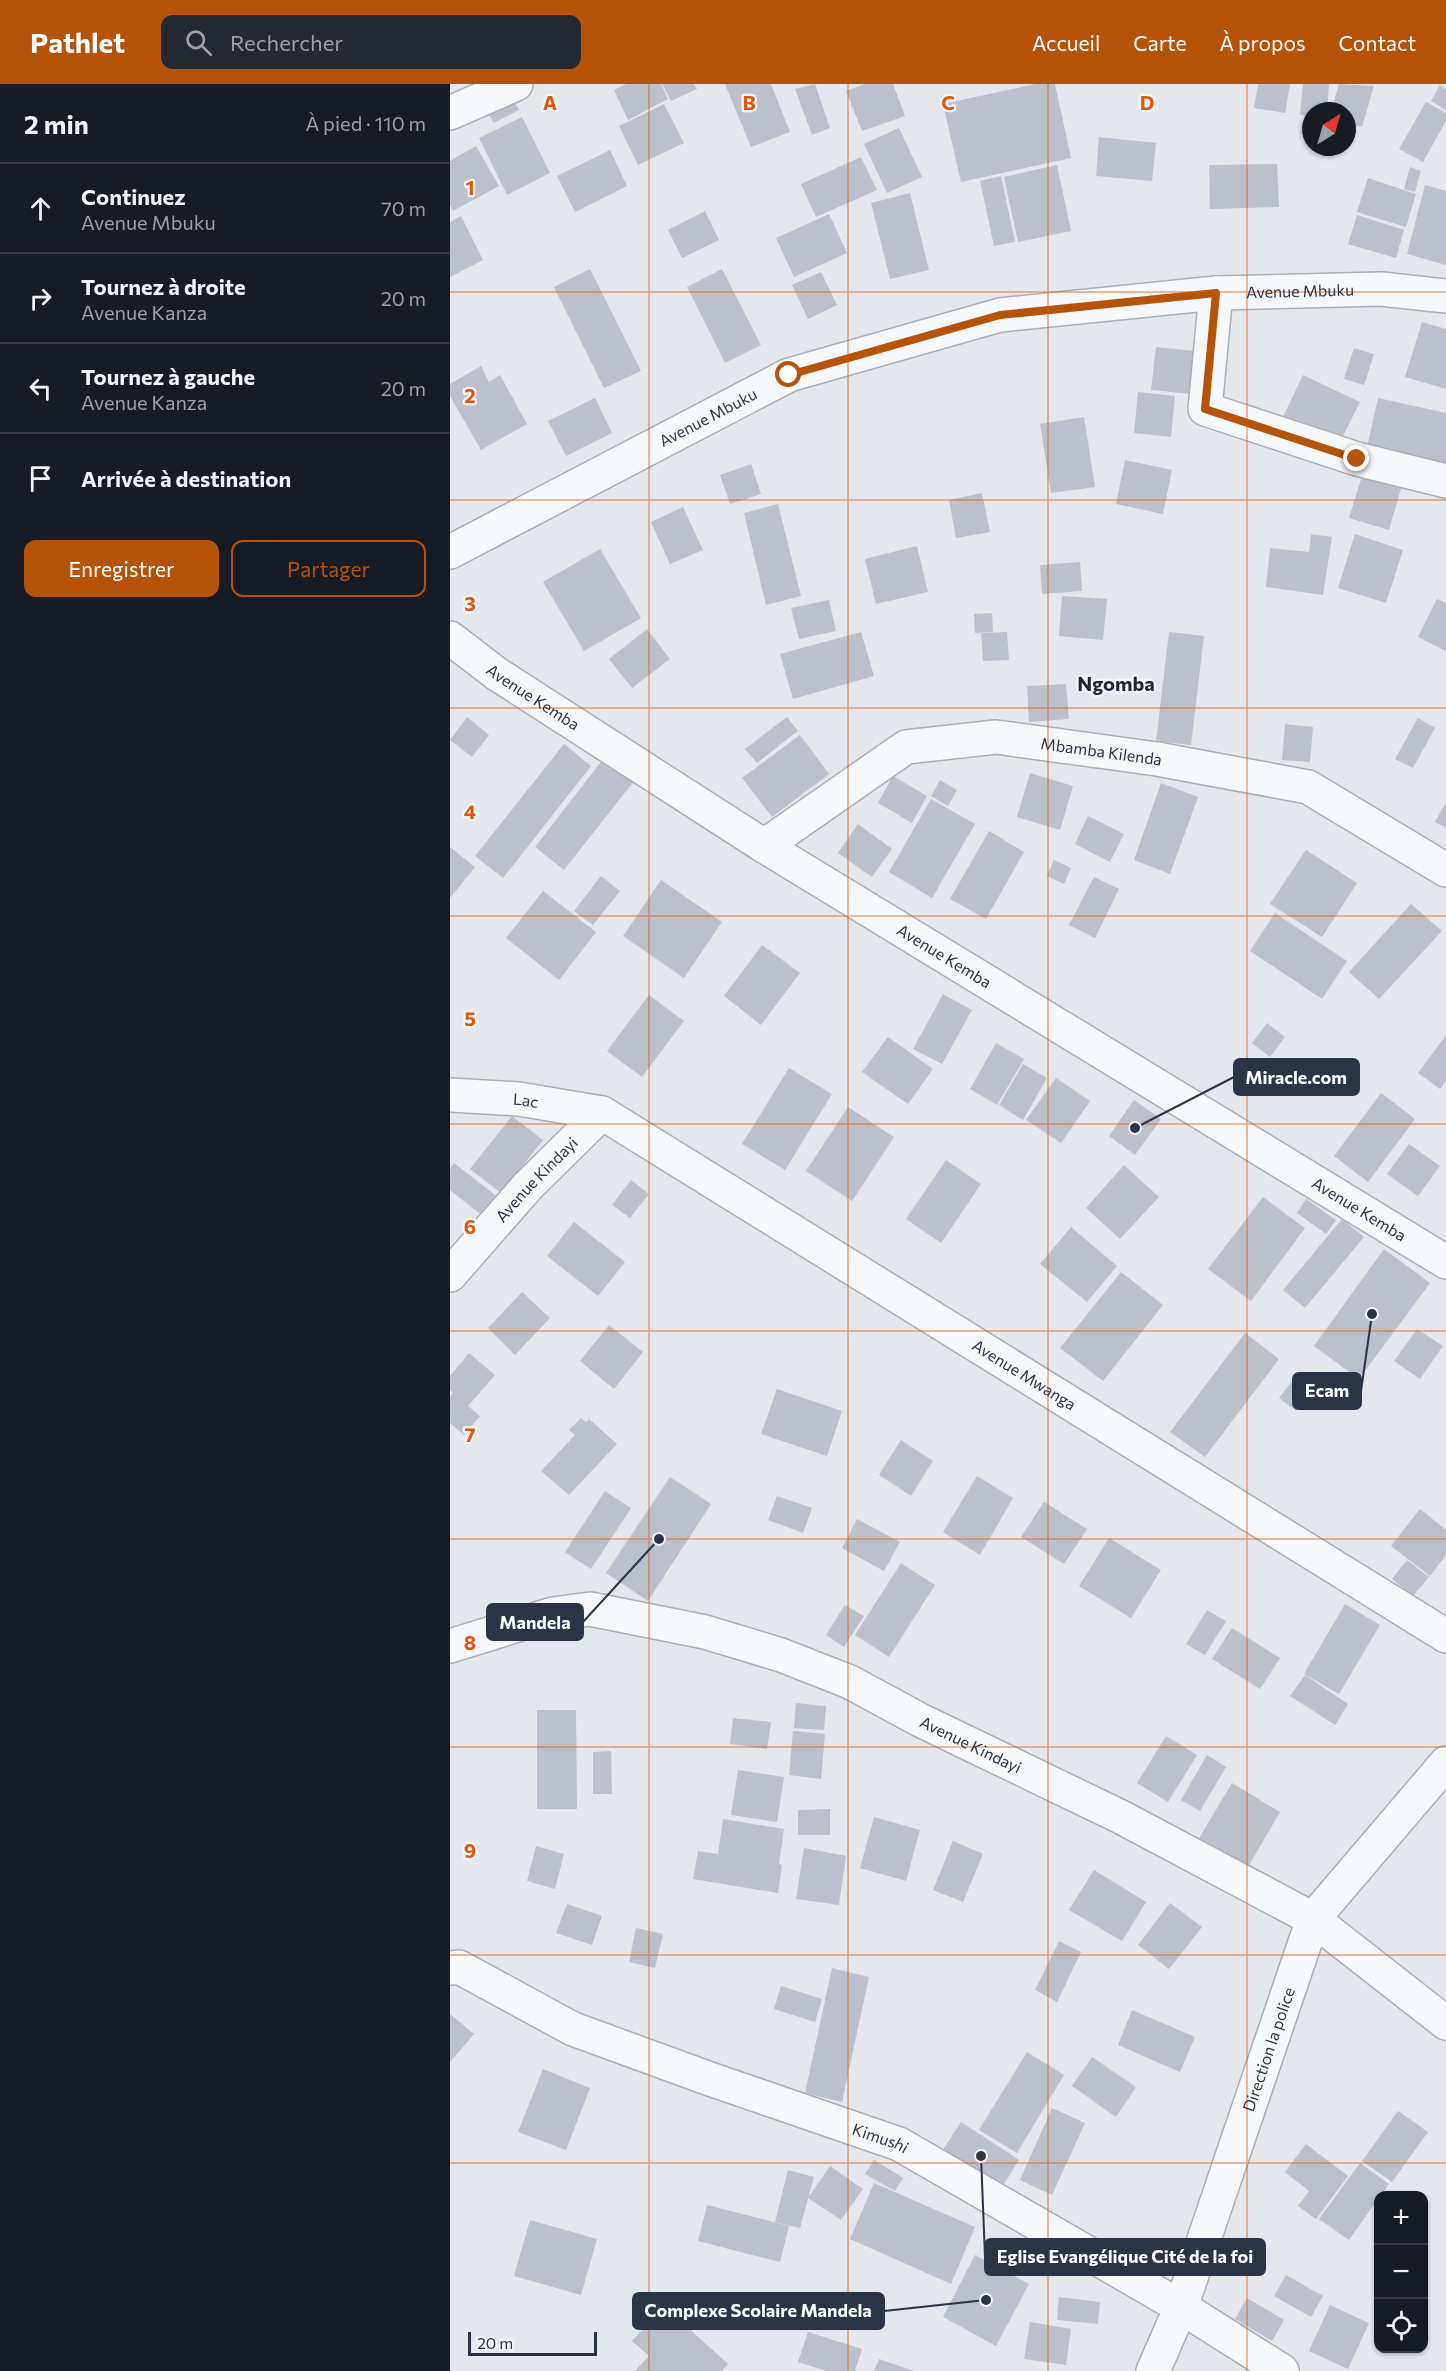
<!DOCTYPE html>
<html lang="fr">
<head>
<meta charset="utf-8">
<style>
	body { margin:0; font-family:Commissioner,sans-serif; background:#242831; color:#f1f3f6 }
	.controls { position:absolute; right:18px; bottom:18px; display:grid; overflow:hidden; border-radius:12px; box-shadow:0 2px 4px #0004 }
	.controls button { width:54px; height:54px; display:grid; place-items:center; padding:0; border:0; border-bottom:2px solid #363941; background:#171b24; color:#f1f3f6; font:30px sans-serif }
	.compass { position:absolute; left:852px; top:18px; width:54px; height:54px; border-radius:50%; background:#171b24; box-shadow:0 2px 4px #0004; rotate:37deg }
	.scale { position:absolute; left:18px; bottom:15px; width:129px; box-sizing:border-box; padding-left:6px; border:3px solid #2b3445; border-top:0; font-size:16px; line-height:21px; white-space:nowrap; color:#2b3445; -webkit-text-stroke:4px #f4f6f9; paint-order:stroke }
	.stop { position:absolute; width:18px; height:18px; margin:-14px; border:4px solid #b45309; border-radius:50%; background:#fff }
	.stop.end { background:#b45309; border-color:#fff; box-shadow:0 2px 6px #0008 }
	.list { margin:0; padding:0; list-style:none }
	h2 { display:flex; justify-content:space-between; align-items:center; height:78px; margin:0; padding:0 24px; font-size:26px }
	h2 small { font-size:20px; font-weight:400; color:#9ea1a6 }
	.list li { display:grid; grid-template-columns:39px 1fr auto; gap:18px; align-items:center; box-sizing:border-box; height:90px; padding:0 24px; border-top:2px solid #363941 }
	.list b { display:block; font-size:22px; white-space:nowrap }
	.list p { margin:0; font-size:20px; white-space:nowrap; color:#9ea1a6 }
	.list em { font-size:20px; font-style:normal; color:#9ea1a6 }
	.actions { display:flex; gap:12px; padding:18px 24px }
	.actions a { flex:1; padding:14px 0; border:2px solid #b45309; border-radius:12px; text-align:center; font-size:21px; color:#b45309 }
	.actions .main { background:#b45309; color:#fff }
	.icon { flex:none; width:33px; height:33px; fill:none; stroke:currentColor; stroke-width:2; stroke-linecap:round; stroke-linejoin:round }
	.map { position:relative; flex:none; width:996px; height:2287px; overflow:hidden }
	header { display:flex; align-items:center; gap:36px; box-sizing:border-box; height:84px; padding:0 30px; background:#b45309; color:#fff }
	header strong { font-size:28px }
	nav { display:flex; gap:33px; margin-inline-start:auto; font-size:21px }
	.search { width:420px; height:54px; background:#242831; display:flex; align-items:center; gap:15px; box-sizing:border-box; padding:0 21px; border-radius:12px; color:#9ea1a6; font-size:22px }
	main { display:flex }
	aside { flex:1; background:#171b24 }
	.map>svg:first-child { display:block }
</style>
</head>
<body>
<header>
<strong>Pathlet</strong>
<div class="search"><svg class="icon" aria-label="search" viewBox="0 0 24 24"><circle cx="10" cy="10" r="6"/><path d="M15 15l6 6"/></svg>Rechercher</div>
<nav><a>Accueil</a><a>Carte</a><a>À propos</a><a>Contact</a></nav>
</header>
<main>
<aside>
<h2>2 min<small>À pied · 110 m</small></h2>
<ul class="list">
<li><svg class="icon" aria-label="ahead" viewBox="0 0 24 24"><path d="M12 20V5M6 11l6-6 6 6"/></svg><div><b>Continuez</b><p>Avenue Mbuku</p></div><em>70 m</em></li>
<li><svg class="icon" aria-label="right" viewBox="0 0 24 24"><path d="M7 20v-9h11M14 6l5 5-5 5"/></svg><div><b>Tournez à droite</b><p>Avenue Kanza</p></div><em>20 m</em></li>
<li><svg class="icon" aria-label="left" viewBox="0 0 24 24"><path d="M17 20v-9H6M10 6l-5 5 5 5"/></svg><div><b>Tournez à gauche</b><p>Avenue Kanza</p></div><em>20 m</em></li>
<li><svg class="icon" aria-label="arrive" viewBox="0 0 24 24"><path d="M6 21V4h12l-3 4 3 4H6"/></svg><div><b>Arrivée à destination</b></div></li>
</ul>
<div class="actions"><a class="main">Enregistrer</a><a>Partager</a></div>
</aside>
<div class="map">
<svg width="996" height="2287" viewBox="0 0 996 2287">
	<rect width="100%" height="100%" fill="#e4e7ec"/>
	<path fill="#bbc0ca" d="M 176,0 L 211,0 L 218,15 L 178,36 L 164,6 Z
		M 212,0 L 244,0 L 247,5 L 221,17 Z
		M 275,0 L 321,0 L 340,48 L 301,63 Z
		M 365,0 L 380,44 L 362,51 L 345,5 Z
		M 415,0 L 443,0 L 455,32 L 412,47 L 396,7 Z
		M 585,0 L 605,0 L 621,74 L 511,98 L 493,20 Z
		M 808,0 L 840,0 L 835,29 L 804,24 Z
		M 853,0 L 879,0 L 877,27 L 861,27 L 861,32 L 850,31 Z
		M 889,0 L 924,2 L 912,43 L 897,39 L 897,27 L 881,27 Z
		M 990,1 L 996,5 L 996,26 L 981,17 Z
		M 62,13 L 69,26 L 44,39 L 37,27 Z
		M 976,18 L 996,29 L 996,37 L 973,78 L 949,65 Z
		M 214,20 L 234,59 L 188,81 L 169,42 Z
		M 72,33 L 100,89 L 57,111 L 29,54 Z
		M 449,44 L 472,93 L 437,109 L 414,60 Z
		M 649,53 L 706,59 L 702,97 L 646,92 Z
		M 26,62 L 49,102 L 3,127 L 0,121 L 0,77 Z
		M 160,66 L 177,102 L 125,128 L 107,92 Z
		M 411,73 L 427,106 L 366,133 L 351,100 Z
		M 827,80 L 829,123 L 760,125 L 759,81 Z
		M 607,81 L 621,147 L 568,158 L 554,93 Z
		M 960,83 L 971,87 L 965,108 L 954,105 Z
		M 551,92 L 565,158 L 544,162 L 530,97 Z
		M 918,94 L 966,110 L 956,143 L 907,128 Z
		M 975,101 L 996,107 L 996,181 L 957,170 Z
		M 460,109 L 479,186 L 440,195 L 421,119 Z
		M 255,127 L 269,156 L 232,174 L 218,146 Z
		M 379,130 L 397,169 L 344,193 L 326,154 Z
		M 907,131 L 954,146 L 946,174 L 898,160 Z
		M 11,132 L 33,176 L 0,193 L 0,138 Z
		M 140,185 L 191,287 L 154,304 L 104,203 Z
		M 272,185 L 311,261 L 275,279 L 237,203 Z
		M 371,188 L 387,221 L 358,235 L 342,201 Z
		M 972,238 L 996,245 L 996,305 L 955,293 Z
		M 706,263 L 745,267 L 741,310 L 701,306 Z
		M 904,264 L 924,270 L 914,301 L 894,295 Z
		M 31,282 L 39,298 L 50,291 L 77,340 L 31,366 L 0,312 L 0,300 Z
		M 853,291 L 910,318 L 887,364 L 831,337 Z
		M 688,308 L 725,312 L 721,353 L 684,349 Z
		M 145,314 L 162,349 L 116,372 L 98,337 Z
		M 928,314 L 996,329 L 996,387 L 916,368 Z
		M 634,333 L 645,403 L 601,409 L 590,340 Z
		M 675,376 L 722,386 L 713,430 L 666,420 Z
		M 301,380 L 311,410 L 280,420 L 270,391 Z
		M 913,389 L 952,401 L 939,446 L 899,434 Z
		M 532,409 L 540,448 L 506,454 L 499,416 Z
		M 328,420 L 351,512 L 316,521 L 294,429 Z
		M 233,423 L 253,466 L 220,480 L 201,438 Z
		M 861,450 L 882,453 L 873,511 L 816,503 L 820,464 L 859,468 Z
		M 905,450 L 953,466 L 936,519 L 888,504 Z
		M 467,462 L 478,508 L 426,520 L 415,475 Z
		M 150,465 L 191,534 L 134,567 L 93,498 Z
		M 630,478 L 632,507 L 592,510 L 590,481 Z
		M 612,512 L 657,515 L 653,556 L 609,552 Z
		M 987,515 L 996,519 L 996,567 L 968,553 Z
		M 379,516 L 386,547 L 349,555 L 341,524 Z
		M 542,529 L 543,548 L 525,549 L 524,530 Z
		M 197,545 L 220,575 L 182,604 L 159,575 Z
		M 411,548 L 424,592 L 343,615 L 330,570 Z
		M 557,548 L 559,576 L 533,577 L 531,549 Z
		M 719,548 L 754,552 L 741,661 L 706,657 Z
		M 616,600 L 619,635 L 579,638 L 577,602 Z
		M 17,633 L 39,651 L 22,673 L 0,656 Z
		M 337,633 L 348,647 L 307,679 L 295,665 Z
		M 968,634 L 985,644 L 963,684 L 945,675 Z
		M 835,640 L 863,643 L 860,678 L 832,676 Z
		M 350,651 L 379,690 L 322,733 L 292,694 Z
		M 114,660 L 141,682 L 53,794 L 25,772 Z
		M 154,674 L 184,697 L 114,786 L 85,763 Z
		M 580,689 L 623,702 L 610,746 L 567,733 Z
		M 443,692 L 477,712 L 462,739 L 428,719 Z
		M 490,696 L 507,706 L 498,722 L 481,712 Z
		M 711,699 L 748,713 L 720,790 L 684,776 Z
		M 481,715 L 525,740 L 482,814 L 439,788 Z
		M 996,718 L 996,744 L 985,738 Z
		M 638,732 L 674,750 L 660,778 L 625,760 Z
		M 408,740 L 442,765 L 422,793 L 388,769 Z
		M 539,747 L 574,768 L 536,835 L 500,815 Z
		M 0,763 L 25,783 L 0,814 Z
		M 856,766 L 907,799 L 872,853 L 820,820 Z
		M 604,776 L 621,784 L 614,800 L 597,792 Z
		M 151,792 L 170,807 L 143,841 L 124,827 Z
		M 644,793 L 669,805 L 645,854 L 619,841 Z
		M 211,796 L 272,838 L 234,894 L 173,852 Z
		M 93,807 L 146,848 L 109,896 L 56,854 Z
		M 961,820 L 992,847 L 929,915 L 899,888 Z
		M 825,829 L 897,877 L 872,915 L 800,867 Z
		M 312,861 L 350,889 L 311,941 L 274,912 Z
		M 493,910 L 522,926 L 492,980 L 463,965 Z
		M 199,911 L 234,937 L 192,993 L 157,967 Z
		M 817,939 L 835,953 L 820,973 L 802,959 Z
		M 996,951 L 996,997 L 990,1005 L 968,989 Z
		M 438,953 L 483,985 L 458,1020 L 412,988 Z
		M 546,959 L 574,975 L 547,1021 L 520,1005 Z
		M 573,980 L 597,994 L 573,1036 L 549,1021 Z
		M 339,984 L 382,1010 L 335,1086 L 292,1060 Z
		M 606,994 L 640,1017 L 611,1059 L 576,1036 Z
		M 931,1009 L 965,1035 L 918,1098 L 884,1072 Z
		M 684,1016 L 711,1035 L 685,1071 L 659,1052 Z
		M 398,1023 L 444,1053 L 402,1117 L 356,1087 Z
		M 62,1032 L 93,1056 L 51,1109 L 20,1085 Z
		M 959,1060 L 990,1082 L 968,1112 L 937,1090 Z
		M 496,1076 L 531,1100 L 491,1159 L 456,1135 Z
		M 4,1079 L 49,1114 L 34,1133 L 0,1106 L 0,1085 Z
		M 674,1081 L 709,1113 L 670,1155 L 636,1124 Z
		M 181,1096 L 199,1110 L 180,1134 L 162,1121 Z
		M 813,1113 L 855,1144 L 801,1217 L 758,1185 Z
		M 856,1115 L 886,1136 L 876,1150 L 847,1129 Z
		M 892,1135 L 914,1153 L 855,1224 L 833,1206 Z
		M 124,1138 L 175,1178 L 148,1212 L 97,1172 Z
		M 621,1143 L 667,1182 L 637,1218 L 590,1180 Z
		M 934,1165 L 980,1199 L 909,1295 L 864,1262 Z
		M 671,1188 L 713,1221 L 653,1297 L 610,1264 Z
		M 72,1208 L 100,1234 L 65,1271 L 38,1244 Z
		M 159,1241 L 193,1268 L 164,1305 L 130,1277 Z
		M 967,1245 L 993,1262 L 970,1295 L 944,1277 Z
		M 795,1249 L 829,1275 L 755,1373 L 720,1348 Z
		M 19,1269 L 45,1291 L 18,1322 L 30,1332 L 14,1351 L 0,1339 L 0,1313 L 3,1309 L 0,1306 L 0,1292 Z
		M 847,1291 L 864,1303 L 846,1327 L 829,1314 Z
		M 327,1305 L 392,1327 L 377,1372 L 311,1350 Z
		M 131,1334 L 136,1338 L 139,1335 L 167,1360 L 119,1411 L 91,1387 L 125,1351 L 119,1346 Z
		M 451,1356 L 483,1377 L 461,1412 L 429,1391 Z
		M 527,1392 L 563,1414 L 530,1471 L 493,1448 Z
		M 220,1393 L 261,1420 L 198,1517 L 156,1489 Z
		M 155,1407 L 181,1424 L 141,1485 L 115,1468 Z
		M 327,1412 L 362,1424 L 353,1449 L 318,1436 Z
		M 594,1418 L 637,1445 L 614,1480 L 571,1453 Z
		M 970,1425 L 996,1446 L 996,1471 L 980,1492 L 941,1462 Z
		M 407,1435 L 450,1458 L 434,1487 L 392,1464 Z
		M 659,1454 L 711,1486 L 681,1534 L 629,1502 Z
		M 957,1476 L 979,1493 L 963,1512 L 942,1495 Z
		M 451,1479 L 485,1501 L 439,1573 L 405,1551 Z
		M 895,1520 L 930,1541 L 889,1610 L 854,1590 Z
		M 395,1521 L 414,1532 L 394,1563 L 376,1551 Z
		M 757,1526 L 776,1537 L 755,1571 L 736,1560 Z
		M 782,1544 L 830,1574 L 810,1605 L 762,1575 Z
		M 855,1591 L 898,1620 L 885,1641 L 840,1612 Z
		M 346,1619 L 376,1622 L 374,1646 L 344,1644 Z
		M 87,1626 L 126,1626 L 127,1725 L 87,1725 Z
		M 283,1634 L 321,1638 L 317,1665 L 280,1660 Z
		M 343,1647 L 375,1650 L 371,1695 L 339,1691 Z
		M 716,1652 L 747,1671 L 718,1718 L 687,1699 Z
		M 161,1667 L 162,1710 L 143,1710 L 143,1668 Z
		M 757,1671 L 776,1683 L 750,1727 L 731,1716 Z
		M 288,1686 L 334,1693 L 327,1738 L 281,1731 Z
		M 782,1699 L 830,1728 L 794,1790 L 745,1761 Z
		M 380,1725 L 380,1751 L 348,1751 L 348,1726 Z
		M 424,1733 L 470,1746 L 456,1797 L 410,1784 Z
		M 273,1735 L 334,1745 L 329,1780 L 332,1781 L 328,1809 L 243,1795 L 248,1767 L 268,1770 Z
		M 503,1757 L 533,1770 L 513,1818 L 483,1806 Z
		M 86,1762 L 114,1770 L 105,1805 L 77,1797 Z
		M 354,1764 L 396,1772 L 389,1821 L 346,1815 Z
		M 644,1786 L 696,1818 L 672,1857 L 619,1826 Z
		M 720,1819 L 752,1843 L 719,1885 L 688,1861 Z
		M 117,1820 L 152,1832 L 142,1861 L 106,1849 Z
		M 186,1844 L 213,1850 L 205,1884 L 179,1878 Z
		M 609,1857 L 631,1868 L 607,1918 L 585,1906 Z
		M 382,1884 L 419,1893 L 392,2018 L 355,2009 Z
		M 331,1902 L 372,1915 L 365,1938 L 324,1925 Z
		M 682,1926 L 745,1953 L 730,1988 L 668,1961 Z
		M 0,1930 L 24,1950 L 0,1978 Z
		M 577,1968 L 614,1991 L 567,2069 L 529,2046 Z
		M 642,1973 L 686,2003 L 666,2033 L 622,2002 Z
		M 93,1985 L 140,2004 L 116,2066 L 68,2048 Z
		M 602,2024 L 635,2039 L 602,2111 L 570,2096 Z
		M 948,2027 L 978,2048 L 942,2098 L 912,2077 Z
		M 511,2038 L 569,2076 L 551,2105 L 492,2067 Z
		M 856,2060 L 898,2092 L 866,2135 L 848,2122 L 859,2107 L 835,2088 Z
		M 424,2076 L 453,2094 L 445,2107 L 415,2090 Z
		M 910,2079 L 939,2100 L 931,2112 L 928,2112 L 928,2115 L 899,2156 L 869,2135 Z
		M 380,2082 L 413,2105 L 391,2136 L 358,2114 Z
		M 338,2086 L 364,2093 L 350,2144 L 325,2138 Z
		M 424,2099 L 525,2143 L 501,2200 L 400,2155 Z
		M 257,2121 L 339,2142 L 330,2178 L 248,2157 Z
		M 80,2136 L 147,2155 L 131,2211 L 64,2192 Z
		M 525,2171 L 579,2200 L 546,2262 L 493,2233 Z
		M 836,2191 L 873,2212 L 861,2233 L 824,2212 Z
		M 609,2213 L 650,2218 L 648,2240 L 607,2236 Z
		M 797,2214 L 834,2236 L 822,2257 L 785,2235 Z
		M 880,2221 L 919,2239 L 898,2285 L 859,2267 Z
		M 214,2222 L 278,2280 L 272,2287 L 185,2287 L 199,2272 L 182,2257 Z
		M 580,2238 L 621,2245 L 616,2281 L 574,2275 Z
		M 358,2248 L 412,2265 L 405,2287 L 377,2287 L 348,2278 Z
		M 429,2275 L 464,2287 L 424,2287 Z"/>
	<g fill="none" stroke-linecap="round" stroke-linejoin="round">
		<g stroke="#a9aeb7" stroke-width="36">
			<g id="minor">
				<path d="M 0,29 L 66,0"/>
				<path d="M 766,209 L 755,325 L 907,375 L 996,397"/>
				<path id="s1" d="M 0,468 L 339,291 L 550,231 L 766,209 L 931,205 L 996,212"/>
				<path id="s2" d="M 0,554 L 47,590 L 314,762 L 996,1178"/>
				<path id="s3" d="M 314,762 L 456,663 L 546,653 L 707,675 L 858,703 L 996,786"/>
				<path id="s4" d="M 0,1011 L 69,1015 L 152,1029 L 996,1552"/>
				<path id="s5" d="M 0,1191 L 78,1102 L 152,1029"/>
				<path id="s6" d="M 0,1562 L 103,1530 L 140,1525 L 255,1548 L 331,1571 L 400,1598 L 470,1636 L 671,1733 L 863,1835 L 996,1939"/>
				<path id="s7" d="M 0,1884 L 9,1883 L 123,1945 L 260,1995 L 449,2060 L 731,2223 L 832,2287"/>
				<path id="s8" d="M 703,2287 L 731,2223 L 863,1835 L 996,1679"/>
			</g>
		</g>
		<use href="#minor" stroke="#f7f8fa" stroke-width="33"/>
	</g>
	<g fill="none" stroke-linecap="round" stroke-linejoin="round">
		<path stroke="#b45309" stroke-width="8" d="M 339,291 L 550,231 L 766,209 L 755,325 L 907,375"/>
	</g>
	<path fill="none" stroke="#df570f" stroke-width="1.5" stroke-opacity="0.55" d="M 199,0 L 199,2287M 398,0 L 398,2287M 598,0 L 598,2287M 797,0 L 797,2287M 0,208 L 996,208M 0,416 L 996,416M 0,624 L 996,624M 0,832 L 996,832M 0,1040 L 996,1040M 0,1247 L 996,1247M 0,1455 L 996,1455M 0,1663 L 996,1663M 0,1871 L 996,1871M 0,2079 L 996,2079"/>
	<g text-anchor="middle" stroke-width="4.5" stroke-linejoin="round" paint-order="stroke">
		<g font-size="16" fill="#2b3445" stroke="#f4f6f9">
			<text dy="6" stroke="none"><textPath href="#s1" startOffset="903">Avenue Mbuku</textPath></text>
			<text dy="6" stroke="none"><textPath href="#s1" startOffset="291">Avenue Mbuku</textPath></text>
			<text dy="6" stroke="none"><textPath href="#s2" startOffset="102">Avenue Kemba</textPath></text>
			<text dy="6" stroke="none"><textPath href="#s3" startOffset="370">Mbamba Kilenda</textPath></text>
			<text dy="6" stroke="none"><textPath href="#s2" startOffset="588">Avenue Kemba</textPath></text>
			<text dy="6" stroke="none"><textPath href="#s4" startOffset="76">Lac</textPath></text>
			<text dy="6" stroke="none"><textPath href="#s5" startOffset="129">Avenue Kindayi</textPath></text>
			<text dy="6" stroke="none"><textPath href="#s2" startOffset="1074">Avenue Kemba</textPath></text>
			<text dy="6" stroke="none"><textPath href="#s4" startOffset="650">Avenue Mwanga</textPath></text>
			<text dy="6" stroke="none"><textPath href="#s6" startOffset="552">Avenue Kindayi</textPath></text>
			<text dy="6" stroke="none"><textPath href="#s8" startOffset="342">Direction la police</textPath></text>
			<text dy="6" stroke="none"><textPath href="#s7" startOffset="465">Kimushi</textPath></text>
		</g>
		<g font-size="20" font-weight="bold" fill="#1d2536" stroke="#f4f6f9">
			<text x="666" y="607">Ngomba</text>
		</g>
	</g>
	<g font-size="20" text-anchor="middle" font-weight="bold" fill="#df570f" stroke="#f4f6f9" stroke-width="4.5" stroke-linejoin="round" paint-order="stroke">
		<text x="100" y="26">A</text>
		<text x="299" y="26">B</text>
		<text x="498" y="26">C</text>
		<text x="697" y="26">D</text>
		<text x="20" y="111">1</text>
		<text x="20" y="319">2</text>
		<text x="20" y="527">3</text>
		<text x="20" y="735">4</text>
		<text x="20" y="942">5</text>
		<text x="20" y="1150">6</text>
		<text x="20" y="1358">7</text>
		<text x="20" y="1566">8</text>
		<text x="20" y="1774">9</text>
	</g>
	<path fill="none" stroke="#2b3445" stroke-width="2" d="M685 1044L784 993M922 1230L911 1307M209 1455L133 1538M531 2072L535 2173M536 2216L434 2227"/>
	<g fill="#2b3445" stroke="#f4f6f9" stroke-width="2">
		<circle cx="685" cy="1044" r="6"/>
		<circle cx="922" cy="1230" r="6"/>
		<circle cx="209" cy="1455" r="6"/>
		<circle cx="531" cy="2072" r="6"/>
		<circle cx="536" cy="2216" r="6"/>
	</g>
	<g fill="#2b3445" stroke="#2b3445" stroke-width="2">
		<rect x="784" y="975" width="125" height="36" rx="6"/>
		<rect x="843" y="1289" width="68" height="36" rx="6"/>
		<rect x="37" y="1520" width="96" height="36" rx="6"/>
		<rect x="535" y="2155" width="280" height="36" rx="6"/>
		<rect x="183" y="2209" width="251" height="36" rx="6"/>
	</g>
	<g font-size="18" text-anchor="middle" font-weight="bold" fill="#fff">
		<text x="846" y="1000">Miracle.com</text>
		<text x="877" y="1313">Ecam</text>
		<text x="85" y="1545">Mandela</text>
		<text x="675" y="2179">Eglise Evangélique Cité de la foi</text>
		<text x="308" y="2233">Complexe Scolaire Mandela</text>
	</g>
</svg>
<div class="controls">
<button>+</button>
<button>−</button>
<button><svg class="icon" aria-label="locate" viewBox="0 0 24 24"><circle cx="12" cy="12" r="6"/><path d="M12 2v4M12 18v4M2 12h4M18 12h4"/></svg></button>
</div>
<svg class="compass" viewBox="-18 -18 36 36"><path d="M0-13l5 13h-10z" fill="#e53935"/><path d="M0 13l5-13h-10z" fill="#9ea1a6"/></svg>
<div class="scale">20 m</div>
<div class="stop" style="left:339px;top:291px"></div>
<div class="stop end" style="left:907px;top:375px"></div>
</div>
</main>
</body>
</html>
